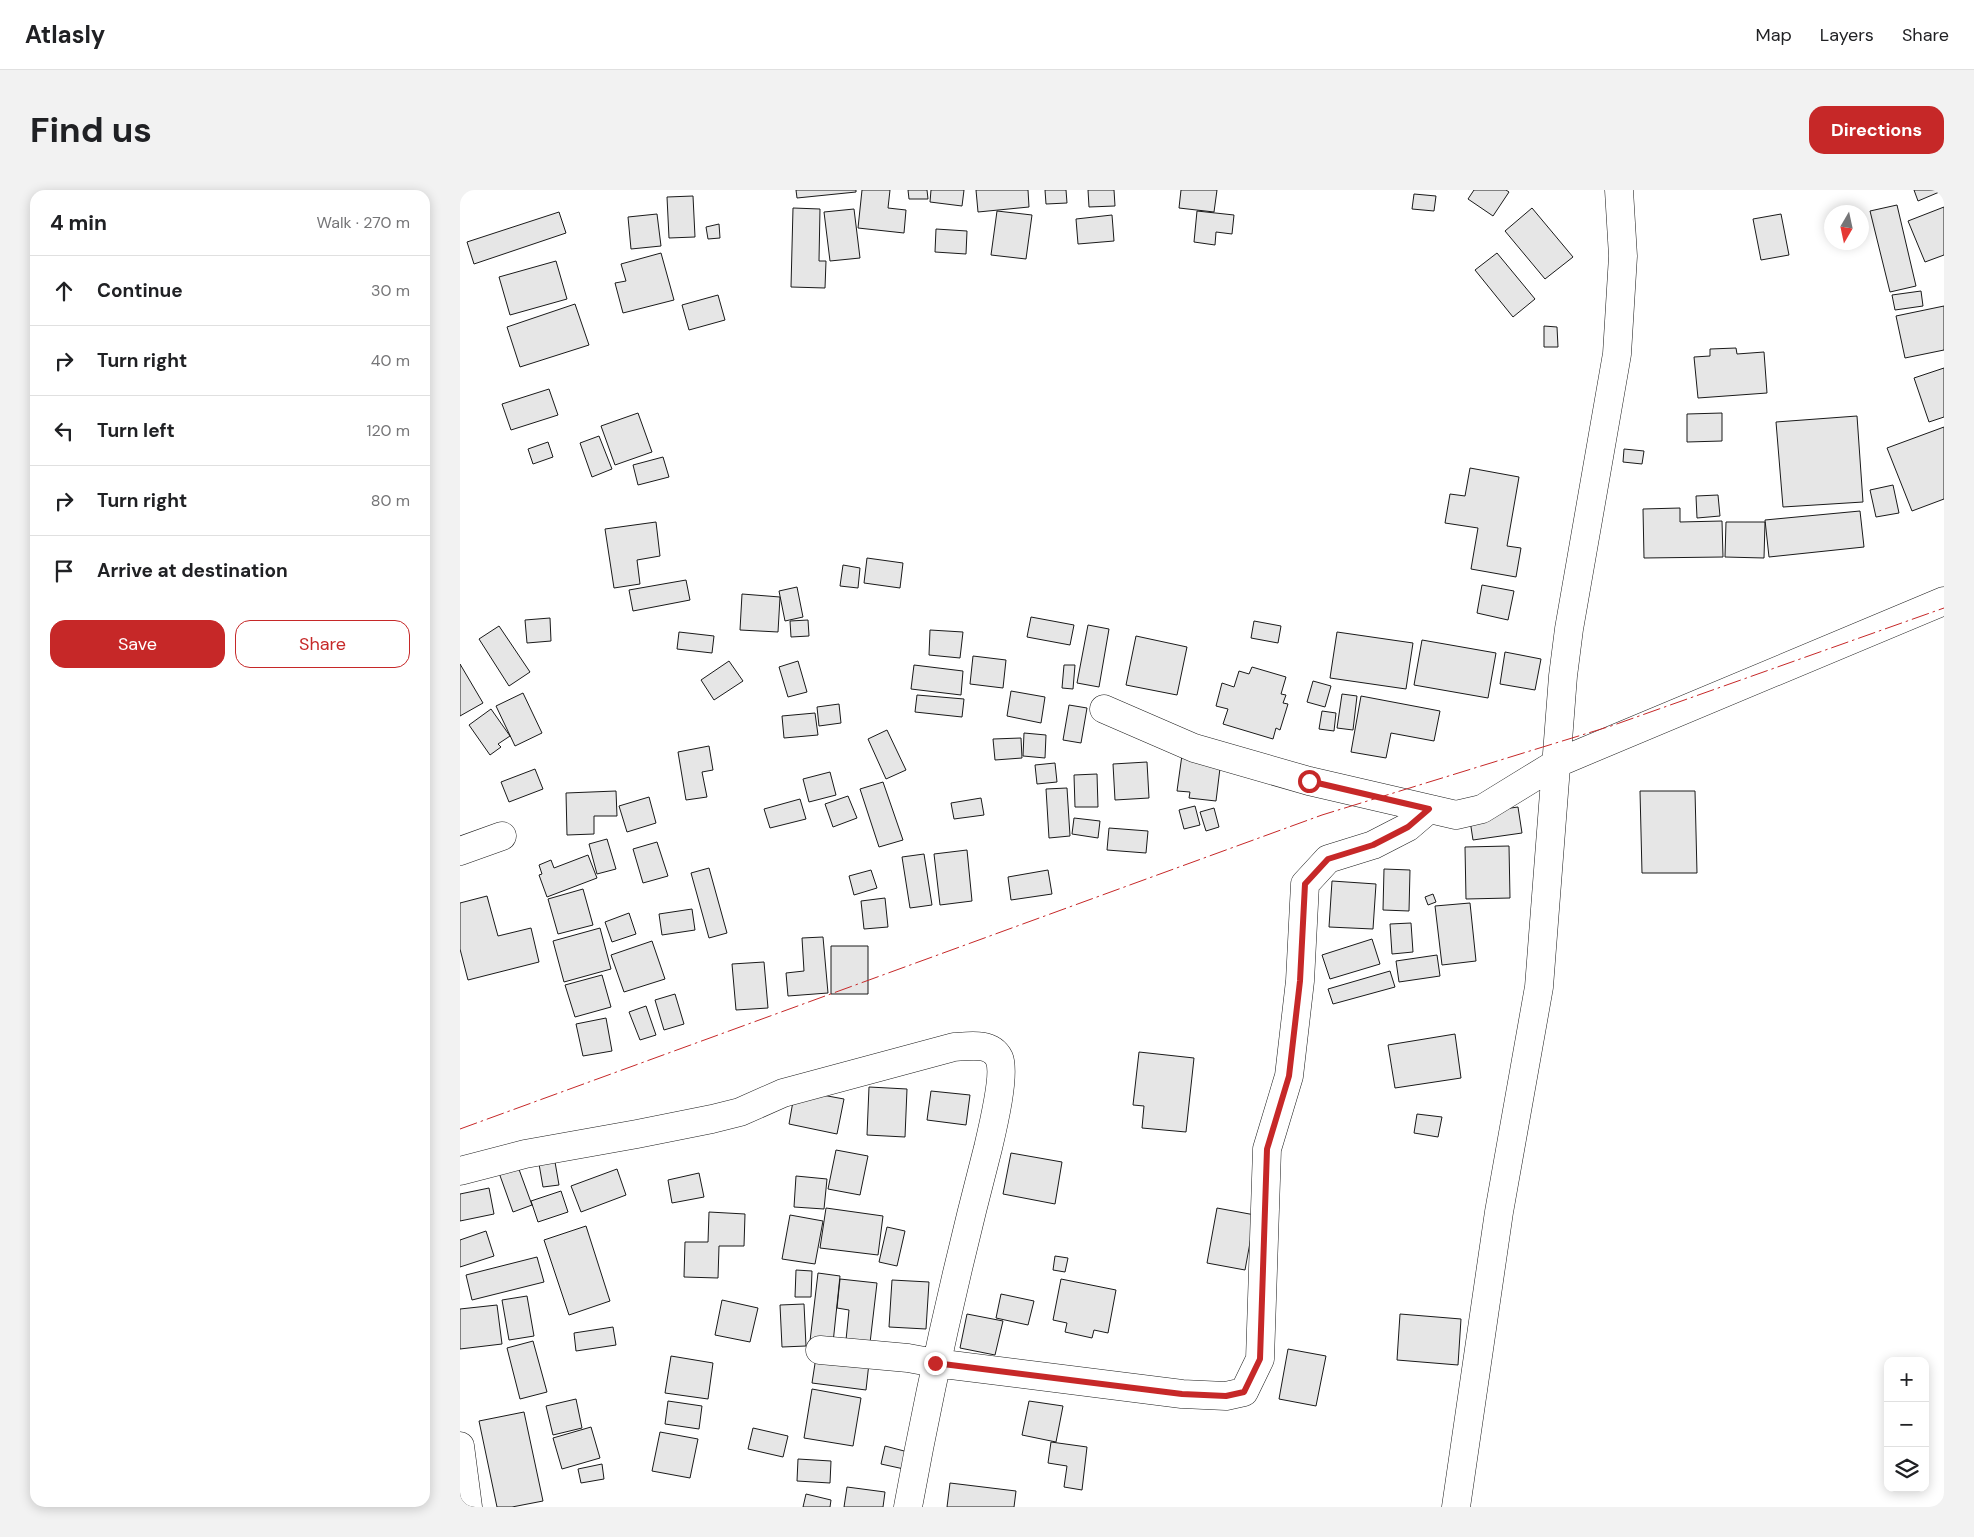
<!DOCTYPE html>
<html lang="en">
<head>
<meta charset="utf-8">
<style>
	body { margin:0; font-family:"DM Sans",sans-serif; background:#f2f2f2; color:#202124 }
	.controls { position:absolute; right:15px; bottom:15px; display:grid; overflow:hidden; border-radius:10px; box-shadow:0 2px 12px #0003 }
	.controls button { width:45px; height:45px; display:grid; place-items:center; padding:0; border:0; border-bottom:1px solid #e0e0e0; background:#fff; color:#202124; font:25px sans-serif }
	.compass { position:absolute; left:1364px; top:15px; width:45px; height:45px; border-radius:50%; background:#fff; box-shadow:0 2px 12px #0003; rotate:189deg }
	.stop { position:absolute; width:15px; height:15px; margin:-11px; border:4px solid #c62828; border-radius:50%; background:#fff }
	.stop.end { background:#c62828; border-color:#fff; box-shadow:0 1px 5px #0008 }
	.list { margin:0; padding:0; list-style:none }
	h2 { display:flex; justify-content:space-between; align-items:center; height:65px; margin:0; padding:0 20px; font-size:21px }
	h2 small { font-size:16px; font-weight:400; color:#757577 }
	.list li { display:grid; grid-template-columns:32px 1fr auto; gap:15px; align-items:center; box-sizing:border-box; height:70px; padding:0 20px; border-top:1px solid #e0e0e0 }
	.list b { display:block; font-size:19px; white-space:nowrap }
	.list em { font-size:16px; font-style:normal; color:#757577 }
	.actions { display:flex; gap:10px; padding:15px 20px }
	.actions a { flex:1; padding:11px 0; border:1px solid #c62828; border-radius:15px; text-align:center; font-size:18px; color:#c62828 }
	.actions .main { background:#c62828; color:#fff }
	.icon { flex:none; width:28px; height:28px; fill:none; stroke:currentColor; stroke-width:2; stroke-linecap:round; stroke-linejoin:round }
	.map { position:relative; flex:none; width:1484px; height:1317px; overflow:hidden; border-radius:15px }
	header { display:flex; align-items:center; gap:30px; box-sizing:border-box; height:70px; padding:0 25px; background:#fff; border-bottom:1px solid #e0e0e0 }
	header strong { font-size:24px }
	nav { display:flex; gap:28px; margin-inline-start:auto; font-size:18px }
	.intro { display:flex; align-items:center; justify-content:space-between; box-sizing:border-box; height:120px; padding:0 30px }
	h1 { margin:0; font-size:35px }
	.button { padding:12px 22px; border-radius:15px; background:#c62828; color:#fff; font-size:18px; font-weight:700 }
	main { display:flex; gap:30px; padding:0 30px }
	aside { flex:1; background:#fff; border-radius:15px; box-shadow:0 2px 12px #0003 }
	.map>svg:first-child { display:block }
</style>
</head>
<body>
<header>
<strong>Atlasly</strong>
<nav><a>Map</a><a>Layers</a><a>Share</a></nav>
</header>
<div class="intro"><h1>Find us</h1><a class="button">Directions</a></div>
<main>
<aside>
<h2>4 min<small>Walk · 270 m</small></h2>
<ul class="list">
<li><svg class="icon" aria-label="ahead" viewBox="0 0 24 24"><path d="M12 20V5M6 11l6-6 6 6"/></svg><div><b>Continue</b></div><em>30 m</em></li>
<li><svg class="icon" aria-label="right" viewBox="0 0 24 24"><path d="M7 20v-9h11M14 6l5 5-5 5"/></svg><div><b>Turn right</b></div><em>40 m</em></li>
<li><svg class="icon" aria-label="left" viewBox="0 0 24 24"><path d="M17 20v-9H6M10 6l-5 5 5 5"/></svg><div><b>Turn left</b></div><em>120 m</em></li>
<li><svg class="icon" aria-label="right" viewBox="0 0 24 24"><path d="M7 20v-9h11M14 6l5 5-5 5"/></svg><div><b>Turn right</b></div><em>80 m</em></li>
<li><svg class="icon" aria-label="arrive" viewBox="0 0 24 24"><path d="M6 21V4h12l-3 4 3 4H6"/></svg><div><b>Arrive at destination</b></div></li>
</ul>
<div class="actions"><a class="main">Save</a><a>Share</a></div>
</aside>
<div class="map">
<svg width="1484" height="1317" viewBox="0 0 1484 1317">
	<rect width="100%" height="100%" fill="#fff"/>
	<path fill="#e6e6e6" stroke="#1a1a1a" d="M 336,0 L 396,0 L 396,2 L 337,8 Z
		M 402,0 L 430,0 L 428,18 L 446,20 L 444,43 L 398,38 Z
		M 448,0 L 467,0 L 468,9 L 449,9 Z
		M 471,0 L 504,0 L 502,16 L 470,12 Z
		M 516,0 L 568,0 L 569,17 L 518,22 Z
		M 585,0 L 606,0 L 607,13 L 586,14 Z
		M 628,0 L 654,0 L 655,16 L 629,17 Z
		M 721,0 L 757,0 L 754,22 L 719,18 Z
		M 1014,0 L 1046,0 L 1049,2 L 1033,26 L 1008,9 Z
		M 1454,0 L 1484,0 L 1458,11 Z
		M 954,4 L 976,6 L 974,21 L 952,19 Z
		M 233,6 L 235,47 L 209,48 L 207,7 Z
		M 1437,15 L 1456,96 L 1430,102 L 1410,21 Z
		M 1484,17 L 1484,65 L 1465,72 L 1448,31 Z
		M 333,18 L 360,19 L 359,71 L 366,71 L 365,98 L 331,97 Z
		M 1072,18 L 1113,67 L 1085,89 L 1045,41 Z
		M 394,19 L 400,68 L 370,71 L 364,22 Z
		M 537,21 L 572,25 L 566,69 L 531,65 Z
		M 737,21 L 774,25 L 772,44 L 756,42 L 755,55 L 734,52 Z
		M 99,22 L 106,43 L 14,74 L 7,52 Z
		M 197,24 L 201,56 L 171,59 L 168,27 Z
		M 1321,24 L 1329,65 L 1301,70 L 1293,29 Z
		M 652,25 L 654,51 L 618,54 L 616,29 Z
		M 259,34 L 260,48 L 248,49 L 246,37 Z
		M 476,39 L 507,41 L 506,64 L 475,62 Z
		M 201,63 L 214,110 L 163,123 L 155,93 L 166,91 L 161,74 Z
		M 1037,63 L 1075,109 L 1053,127 L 1015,80 Z
		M 96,71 L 107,109 L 50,125 L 39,87 Z
		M 1461,101 L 1463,116 L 1435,120 L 1432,105 Z
		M 258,105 L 265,130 L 229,140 L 222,115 Z
		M 115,114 L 129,155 L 60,177 L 47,137 Z
		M 1484,116 L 1484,160 L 1445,168 L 1436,126 Z
		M 1084,136 L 1097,137 L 1098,157 L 1084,157 Z
		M 1276,158 L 1277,164 L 1304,162 L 1307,203 L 1238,208 L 1234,167 L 1250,166 L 1250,159 Z
		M 1484,178 L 1484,227 L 1469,232 L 1454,188 Z
		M 89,199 L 98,225 L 51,240 L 42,214 Z
		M 178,223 L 192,262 L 155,275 L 141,236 Z
		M 1262,223 L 1262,251 L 1227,252 L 1227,224 Z
		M 1397,226 L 1403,312 L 1323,317 L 1316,232 Z
		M 1484,237 L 1484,309 L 1452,321 L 1427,258 Z
		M 139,246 L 152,279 L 132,287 L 120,253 Z
		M 88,252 L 93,267 L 73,274 L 68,259 Z
		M 1164,259 L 1184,261 L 1182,274 L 1163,272 Z
		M 203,267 L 209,287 L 178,295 L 173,275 Z
		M 1010,278 L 1059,287 L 1047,356 L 1061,358 L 1056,387 L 1011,379 L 1018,338 L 985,333 L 990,304 L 1005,306 Z
		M 1433,295 L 1439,323 L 1416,327 L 1410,300 Z
		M 1258,305 L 1260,326 L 1237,328 L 1236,306 Z
		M 1220,318 L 1220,332 L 1262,331 L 1263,367 L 1184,368 L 1183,319 Z
		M 1400,321 L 1404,357 L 1309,367 L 1305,330 Z
		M 196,332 L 200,366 L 177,370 L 180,394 L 154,398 L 145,339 Z
		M 1266,332 L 1305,332 L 1304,368 L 1265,367 Z
		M 407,368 L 443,373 L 440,398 L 404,393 Z
		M 383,375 L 400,378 L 398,398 L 380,396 Z
		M 226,390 L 230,410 L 173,421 L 169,400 Z
		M 1022,395 L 1054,401 L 1048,430 L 1017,423 Z
		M 337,397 L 343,427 L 325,431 L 319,401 Z
		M 282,404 L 320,407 L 318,442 L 280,440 Z
		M 571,427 L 614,435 L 610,455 L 567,447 Z
		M 90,428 L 91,451 L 67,453 L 65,430 Z
		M 348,430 L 349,446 L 331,447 L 330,431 Z
		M 794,431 L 821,436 L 818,453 L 791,448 Z
		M 628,435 L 649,439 L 639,497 L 617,493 Z
		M 39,436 L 70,482 L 49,496 L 19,449 Z
		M 470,440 L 503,442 L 500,468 L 469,465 Z
		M 219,442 L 254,446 L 252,463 L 217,459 Z
		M 877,442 L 953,453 L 946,499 L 870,488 Z
		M 676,446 L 727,457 L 717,505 L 666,495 Z
		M 962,450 L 1036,463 L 1028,508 L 954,495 Z
		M 1045,462 L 1081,469 L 1075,500 L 1040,494 Z
		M 513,466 L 546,470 L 543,498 L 510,494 Z
		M 269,471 L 283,491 L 254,510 L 241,490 Z
		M 338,471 L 347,502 L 328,507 L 319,477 Z
		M 0,474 L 23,513 L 0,526 Z
		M 454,475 L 503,481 L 501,505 L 451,499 Z
		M 604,475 L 615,475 L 613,499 L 602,498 Z
		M 792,477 L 826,487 L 821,504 L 826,505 L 823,513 L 828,514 L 820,540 L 816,538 L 813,549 L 763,534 L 768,519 L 756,516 L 762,493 L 774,497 L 779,481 L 789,484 Z
		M 853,491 L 871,496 L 865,517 L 847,512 Z
		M 551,501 L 585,507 L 581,533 L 547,526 Z
		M 63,503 L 82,543 L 55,556 L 36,516 Z
		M 882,504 L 897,506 L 893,540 L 877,538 Z
		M 457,505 L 504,509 L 502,527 L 455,522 Z
		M 901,506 L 980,521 L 974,551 L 931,543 L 926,568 L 891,562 Z
		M 379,514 L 381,533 L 359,536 L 357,517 Z
		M 609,515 L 627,518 L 621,553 L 603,550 Z
		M 31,519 L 50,546 L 38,554 L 41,557 L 30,565 L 9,535 Z
		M 862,521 L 876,523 L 874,541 L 859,539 Z
		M 355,523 L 358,545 L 324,548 L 322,526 Z
		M 427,540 L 446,580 L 426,589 L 408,549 Z
		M 564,543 L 586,545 L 585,568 L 563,566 Z
		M 561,548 L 562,568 L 535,570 L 533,549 Z
		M 249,556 L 253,580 L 242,582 L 247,607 L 226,610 L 218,562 Z
		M 722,565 L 761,570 L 756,611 L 729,608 L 730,602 L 717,601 Z
		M 687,572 L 689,608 L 655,610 L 653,574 Z
		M 595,573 L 597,592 L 577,594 L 575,575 Z
		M 75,579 L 83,599 L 49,612 L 41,592 Z
		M 370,582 L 376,605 L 349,612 L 343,589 Z
		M 637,584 L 638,617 L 615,617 L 614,585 Z
		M 423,592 L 443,650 L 419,657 L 400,599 Z
		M 607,598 L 610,646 L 589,648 L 586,599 Z
		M 156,601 L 157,626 L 134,626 L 134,644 L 107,645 L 106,603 Z
		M 1180,601 L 1235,601 L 1237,683 L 1182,683 Z
		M 388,606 L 397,628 L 373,637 L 365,614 Z
		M 189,607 L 196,633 L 167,642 L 159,616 Z
		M 521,608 L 524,625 L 494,629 L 491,613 Z
		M 340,609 L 346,629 L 310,638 L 304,619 Z
		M 735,616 L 740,635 L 724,639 L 719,620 Z
		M 1058,617 L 1062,643 L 1013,650 L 1009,624 Z
		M 754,618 L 759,637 L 746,641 L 740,622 Z
		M 614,628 L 640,631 L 638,648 L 612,644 Z
		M 649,638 L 688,641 L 686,663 L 647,660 Z
		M 147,649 L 156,679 L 137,684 L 129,654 Z
		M 197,652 L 208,686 L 183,693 L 173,659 Z
		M 1049,656 L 1050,708 L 1006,709 L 1005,657 Z
		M 507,660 L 512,711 L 480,715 L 474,664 Z
		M 464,664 L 472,715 L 450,718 L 442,667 Z
		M 128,665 L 137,688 L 87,707 L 79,685 L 82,684 L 79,675 L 91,670 L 94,678 Z
		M 249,678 L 267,743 L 249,748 L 231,683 Z
		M 924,679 L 950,680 L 949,721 L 923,720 Z
		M 411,680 L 417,698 L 394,705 L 389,686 Z
		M 588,680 L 592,704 L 551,710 L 548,687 Z
		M 872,691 L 916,694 L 913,739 L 869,737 Z
		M 123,699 L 133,735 L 98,744 L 88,709 Z
		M 973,704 L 976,712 L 968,715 L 965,707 Z
		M 27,706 L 38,746 L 71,738 L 79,772 L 8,790 L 0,759 L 0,713 Z
		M 425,708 L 428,737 L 404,739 L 401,711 Z
		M 1010,713 L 1016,771 L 982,775 L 975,716 Z
		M 232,719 L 235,740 L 202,745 L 199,724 Z
		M 169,723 L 176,744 L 152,752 L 145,732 Z
		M 951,733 L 953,762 L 932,764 L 930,734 Z
		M 140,738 L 151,779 L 104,792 L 93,751 Z
		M 363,747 L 368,803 L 328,806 L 326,783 L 344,781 L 342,748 Z
		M 912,749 L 920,774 L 870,789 L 862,765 Z
		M 192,751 L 205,789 L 164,802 L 151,765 Z
		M 371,756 L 408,756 L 408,804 L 371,804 Z
		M 977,765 L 980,786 L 939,792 L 936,771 Z
		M 304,772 L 308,818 L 276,820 L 272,774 Z
		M 930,781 L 935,797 L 873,814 L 868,799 Z
		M 142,785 L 151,817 L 115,827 L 105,795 Z
		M 215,804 L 224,834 L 204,840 L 195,810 Z
		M 186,816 L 196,845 L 180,850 L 169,822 Z
		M 146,828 L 152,861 L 123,866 L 116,834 Z
		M 995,844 L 1001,888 L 935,898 L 928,855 Z
		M 679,862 L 734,868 L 726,942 L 682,938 L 684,916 L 673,915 Z
		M 409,897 L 447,899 L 445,947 L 407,945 Z
		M 335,900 L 384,909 L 377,944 L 329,934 Z
		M 471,901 L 510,905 L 506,935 L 467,930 Z
		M 957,924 L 982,927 L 978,947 L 954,943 Z
		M 376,960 L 408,966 L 400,1005 L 368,999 Z
		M 551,963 L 602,972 L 595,1014 L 543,1004 Z
		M 95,972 L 99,995 L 83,997 L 79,974 Z
		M 57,974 L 72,1015 L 53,1022 L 38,980 Z
		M 157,979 L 166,1005 L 121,1022 L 111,996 Z
		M 239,983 L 244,1007 L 212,1013 L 208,990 Z
		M 336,986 L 367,989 L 364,1019 L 334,1017 Z
		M 29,998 L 34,1024 L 0,1031 L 0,1004 Z
		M 101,1001 L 108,1022 L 78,1032 L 71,1011 Z
		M 366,1018 L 423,1026 L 418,1065 L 360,1058 Z
		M 757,1018 L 795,1025 L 785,1080 L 747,1073 Z
		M 249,1022 L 285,1024 L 284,1056 L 259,1056 L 258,1088 L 224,1087 L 225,1052 L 248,1052 Z
		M 330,1025 L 363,1031 L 355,1074 L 322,1069 Z
		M 126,1036 L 150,1111 L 109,1125 L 84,1050 Z
		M 427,1037 L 445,1041 L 437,1076 L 419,1072 Z
		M 26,1041 L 34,1066 L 0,1077 L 0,1050 Z
		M 595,1066 L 608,1068 L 605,1082 L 593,1080 Z
		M 77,1067 L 84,1092 L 12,1110 L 6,1085 Z
		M 336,1080 L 352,1081 L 351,1107 L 335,1107 Z
		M 358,1083 L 380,1086 L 373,1153 L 350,1151 Z
		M 380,1089 L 417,1093 L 410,1153 L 386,1150 L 389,1120 L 377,1118 Z
		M 601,1089 L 656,1100 L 648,1143 L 634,1140 L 632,1148 L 605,1142 L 607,1133 L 593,1130 Z
		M 432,1090 L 469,1092 L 466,1139 L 429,1137 Z
		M 541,1104 L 574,1111 L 568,1135 L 536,1128 Z
		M 67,1106 L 74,1146 L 49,1150 L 42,1110 Z
		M 262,1110 L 298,1118 L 290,1152 L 255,1145 Z
		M 344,1114 L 346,1156 L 322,1157 L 320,1115 Z
		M 37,1115 L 42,1154 L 0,1159 L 0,1119 Z
		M 507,1124 L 543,1131 L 535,1165 L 500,1158 Z
		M 940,1124 L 1001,1129 L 998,1175 L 937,1170 Z
		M 153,1137 L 156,1155 L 116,1161 L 114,1143 Z
		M 73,1151 L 87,1202 L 60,1209 L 47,1158 Z
		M 828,1159 L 866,1166 L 856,1216 L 819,1209 Z
		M 211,1166 L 253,1173 L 248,1209 L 205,1203 Z
		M 356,1167 L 409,1173 L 406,1200 L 352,1193 Z
		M 352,1199 L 401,1208 L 393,1256 L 344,1248 Z
		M 116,1209 L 122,1238 L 93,1245 L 86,1216 Z
		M 208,1211 L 242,1216 L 239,1239 L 205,1234 Z
		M 569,1211 L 603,1216 L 596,1252 L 562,1245 Z
		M 64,1222 L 83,1311 L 52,1317 L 37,1317 L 19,1231 Z
		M 131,1237 L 140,1268 L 102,1279 L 93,1248 Z
		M 293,1238 L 328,1246 L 323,1267 L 288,1259 Z
		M 200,1242 L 238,1249 L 230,1288 L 192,1281 Z
		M 591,1252 L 627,1257 L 622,1300 L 604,1297 L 607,1276 L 588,1273 Z
		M 425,1256 L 448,1262 L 444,1279 L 421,1274 Z
		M 338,1269 L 371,1271 L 370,1293 L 337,1291 Z
		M 142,1274 L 144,1289 L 121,1293 L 118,1279 Z
		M 490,1293 L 556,1301 L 554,1317 L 487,1317 Z
		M 387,1297 L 425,1302 L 423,1317 L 384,1317 Z
		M 346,1304 L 371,1310 L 370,1317 L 343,1317 Z"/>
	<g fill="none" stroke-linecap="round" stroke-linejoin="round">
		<g stroke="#1a1a1a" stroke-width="29">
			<path id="minor" d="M 644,519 L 734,558 L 849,591 L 996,625 L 1022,619 L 1097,573 L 1484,411
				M 0,661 L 42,646
				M 0,981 L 65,964 L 177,944 L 252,929 L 280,922 L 323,903 L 494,857 C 509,856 531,852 539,868 C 546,883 532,941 528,958 C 497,1077 470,1196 448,1317
				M 360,1160 L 448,1168 L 475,1173 L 722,1204 L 766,1206 L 784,1202 L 800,1169 L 807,959 L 829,886 L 840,791 L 845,694 L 868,669 L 913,655 L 948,637 L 969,619
				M 0,1256 L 8,1317
				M 996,1317 L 1039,1022 L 1079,797 L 1103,486 L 1109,439 L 1157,164 L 1163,66 L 1159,0"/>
		</g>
		<use href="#minor" stroke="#fff" stroke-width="28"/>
		<path stroke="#c62828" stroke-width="1" stroke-dasharray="18 4 2.5 4" stroke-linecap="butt" d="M 0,939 L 862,625 L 1151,536 L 1484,418"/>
	</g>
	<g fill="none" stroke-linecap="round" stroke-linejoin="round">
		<path stroke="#c62828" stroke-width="6" d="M 475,1173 L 722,1204 L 766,1206 L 784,1202 L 800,1169 L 807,959 L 829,886 L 840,791 L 845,694 L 868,669 L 913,655 L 948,637 L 969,619 L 849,591"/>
	</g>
</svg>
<div class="controls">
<button>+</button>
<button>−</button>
<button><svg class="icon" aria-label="layers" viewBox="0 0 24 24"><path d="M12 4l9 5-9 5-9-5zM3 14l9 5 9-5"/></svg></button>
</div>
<svg class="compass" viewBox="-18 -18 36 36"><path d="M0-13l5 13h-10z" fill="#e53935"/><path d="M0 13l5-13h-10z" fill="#757577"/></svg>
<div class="stop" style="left:849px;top:591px"></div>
<div class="stop end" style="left:475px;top:1173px"></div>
</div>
</main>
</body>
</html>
